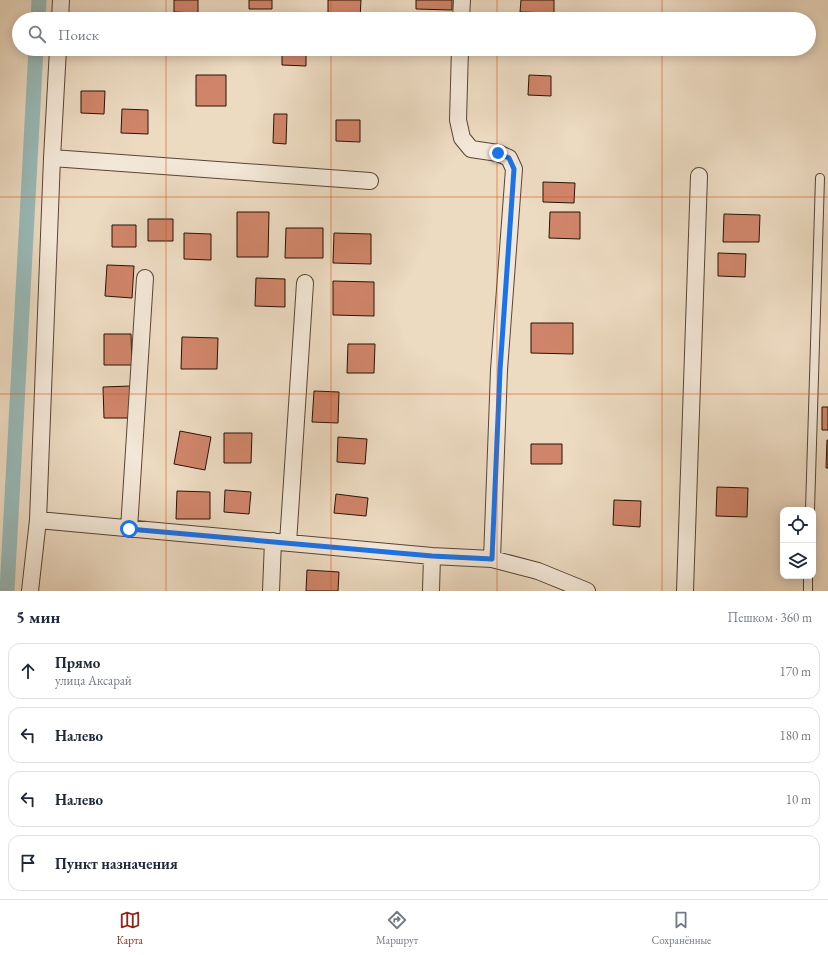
<!DOCTYPE html>
<html lang="ru">
<head>
<meta charset="utf-8">
<style>
	body { margin:0; font-family:"EB Garamond",serif; background:#f6f6f7; color:#1f2937 }
	.controls { position:absolute; right:12px; bottom:12px; display:grid; overflow:hidden; border-radius:8px; box-shadow:0 2px 10px #0003 }
	.controls button { width:36px; height:36px; display:grid; place-items:center; padding:0; border:0; border-bottom:1px solid #e0e1e3; background:#fff; color:#1f2937; font:20px sans-serif }
	.stop { position:absolute; width:12px; height:12px; margin:-9px; border:3px solid #1a73e8; border-radius:50%; background:#fff }
	.stop.end { background:#1a73e8; border-color:#fff; box-shadow:0 1px 4px #0008 }
	.list { margin:0; padding:0; list-style:none }
	h2 { display:flex; justify-content:space-between; align-items:center; height:52px; margin:0; padding:0 16px; font-size:17px }
	h2 small { font-size:13px; font-weight:400; color:#747a83 }
	.list li { display:grid; grid-template-columns:26px 1fr auto; gap:12px; align-items:center; box-sizing:border-box; height:56px; margin:0 8px 8px; padding:0 8px; border:1px solid #e0e1e3; border-radius:12px }
	.list b { display:block; font-size:15px; white-space:nowrap }
	.list p { margin:0; font-size:13px; white-space:nowrap; color:#747a83 }
	.list em { font-size:13px; font-style:normal; color:#747a83 }
	.icon { flex:none; width:22px; height:22px; fill:none; stroke:currentColor; stroke-width:2; stroke-linecap:round; stroke-linejoin:round }
	.map { position:relative; flex:none; width:828px; height:591px; overflow:hidden }
	.search { position:absolute; background:#fff; box-shadow:0 2px 10px #0003; left:12px; right:12px; top:12px; height:44px; display:flex; align-items:center; gap:10px; box-sizing:border-box; padding:0 14px; border-radius:22px; color:#747a83; font-size:15px }
	.sheet { height:308px; background:#fff }
	nav { display:flex; justify-content:space-around; align-items:center; box-sizing:border-box; height:56px; border-top:1px solid #e0e1e3; background:#fff; font-size:11px; color:#747a83 }
	nav a { display:grid; justify-items:center; gap:2px }
	nav .on { color:#8f2418 }
	.map>svg:first-child { display:block }
</style>
</head>
<body>
<div class="map">
<svg width="828" height="591" viewBox="0 0 828 591">
	<rect width="100%" height="100%" fill="#ecdac1"/>
	<filter id="stains"><feTurbulence type="fractalNoise" baseFrequency=".005" numOctaves="4"/><feColorMatrix values="0 0 0 0 .2 0 0 0 0 .09 0 0 0 0 .02 0 0 0 .5 -.17"/></filter>
	<radialGradient id="worn" r=".72"><stop offset=".6" stop-color="#630" stop-opacity="0"/><stop offset="1" stop-color="#630" stop-opacity=".3"/></radialGradient>
	<g fill="none" stroke-linecap="round" stroke-linejoin="round">
		<path stroke="#99bab8" stroke-width="15" d="M 38,19 L 39,0
			M 7,591 L 36,49"/>
	</g>
	<path fill="#d0856a" stroke="#271305" d="M 174,0 L 198,0 L 198,13 L 174,12 Z
		M 249,0 L 272,0 L 272,9 L 249,9 Z
		M 328,0 L 361,0 L 360,19 L 328,19 Z
		M 416,0 L 452,0 L 452,10 L 416,9 Z
		M 521,0 L 554,0 L 554,13 L 520,12 Z
		M 282,49 L 306,49 L 306,66 L 282,65 Z
		M 510,49 L 547,49 L 547,54 L 510,53 Z
		M 196,75 L 226,75 L 226,106 L 196,106 Z
		M 529,75 L 551,76 L 551,96 L 528,95 Z
		M 81,91 L 105,91 L 104,114 L 81,113 Z
		M 122,109 L 148,110 L 148,134 L 121,133 Z
		M 274,114 L 287,114 L 286,144 L 273,143 Z
		M 336,120 L 360,120 L 360,142 L 336,141 Z
		M 543,182 L 575,183 L 574,203 L 543,202 Z
		M 237,212 L 269,212 L 268,257 L 237,257 Z
		M 550,212 L 580,212 L 580,239 L 549,238 Z
		M 724,214 L 760,215 L 759,242 L 723,242 Z
		M 148,219 L 173,219 L 173,241 L 148,241 Z
		M 112,225 L 136,225 L 136,247 L 112,247 Z
		M 286,228 L 323,228 L 323,258 L 285,258 Z
		M 184,233 L 211,234 L 211,260 L 184,259 Z
		M 334,233 L 371,234 L 371,264 L 333,263 Z
		M 718,253 L 746,254 L 745,277 L 718,276 Z
		M 107,265 L 134,266 L 132,298 L 105,296 Z
		M 256,278 L 285,279 L 285,307 L 255,306 Z
		M 333,281 L 374,282 L 374,316 L 333,315 Z
		M 531,323 L 573,323 L 573,354 L 531,353 Z
		M 104,334 L 131,334 L 132,365 L 104,365 Z
		M 182,337 L 218,338 L 217,369 L 181,369 Z
		M 348,344 L 375,344 L 374,373 L 347,373 Z
		M 131,386 L 131,418 L 104,418 L 103,387 Z
		M 314,391 L 339,392 L 338,423 L 312,422 Z
		M 822,407 L 828,407 L 828,430 L 822,430 Z
		M 180,431 L 211,437 L 205,470 L 174,464 Z
		M 224,433 L 252,433 L 251,463 L 224,463 Z
		M 338,437 L 367,439 L 365,464 L 337,462 Z
		M 827,440 L 828,440 L 828,468 L 826,468 Z
		M 531,444 L 562,444 L 562,464 L 531,464 Z
		M 717,487 L 748,488 L 747,517 L 716,516 Z
		M 225,490 L 251,492 L 249,514 L 224,512 Z
		M 177,491 L 210,492 L 210,519 L 176,519 Z
		M 336,494 L 368,498 L 366,516 L 334,513 Z
		M 614,500 L 641,501 L 640,527 L 613,525 Z
		M 307,570 L 339,572 L 338,591 L 306,591 Z"/>
	<g fill="none" stroke-linecap="round" stroke-linejoin="round">
		<g stroke="#584534" stroke-width="10">
			<path id="lane" d="M 810,510 L 820,178
				M 808,591 L 808,576"/>
		</g>
		<g stroke="#584534" stroke-width="18">
			<path id="street" d="M 60,19 L 61,0
				M 461,19 L 462,0
				M 460,49 L 458,120 L 462,138 L 471,149 L 498,153 L 509,158 L 514,169 L 499,370 L 492,559
				M 52,158 L 370,181
				M 38,520 L 432,556 L 492,559 L 538,571 L 587,591
				M 129,529 L 145,278
				M 288,543 L 305,283
				M 30,591 L 38,520 L 52,158 L 58,49
				M 271,591 L 273,541
				M 431,591 L 432,556
				M 685,591 L 699,176"/>
		</g>
		<use href="#lane" stroke="#f3e7d7" stroke-width="8"/>
		<use href="#street" stroke="#f3e7d7" stroke-width="16"/>
	</g>
	<g fill="none" stroke-linecap="round" stroke-linejoin="round">
		<path stroke="#1a73e8" stroke-width="5" d="M 129,529 L 432,556 L 492,559 L 500,370 L 514,169 L 509,158 L 498,153"/>
	</g>
	<path fill="none" stroke="#d5520b" stroke-width="1" stroke-opacity="0.55" d="M 166,0 L 166,19M 331,0 L 331,19M 497,0 L 497,19M 662,0 L 662,19M 166,49 L 166,591M 331,49 L 331,591M 497,49 L 497,591M 662,49 L 662,591M 0,197 L 828,197M 0,394 L 828,394"/>
	<rect width="100%" height="100%" filter="url(#stains)"/>
	<rect width="100%" height="100%" fill="url(#worn)"/>
</svg>
<div class="controls">
<button><svg class="icon" aria-label="locate" viewBox="0 0 24 24"><circle cx="12" cy="12" r="6"/><path d="M12 2v4M12 18v4M2 12h4M18 12h4"/></svg></button>
<button><svg class="icon" aria-label="layers" viewBox="0 0 24 24"><path d="M12 4l9 5-9 5-9-5zM3 14l9 5 9-5"/></svg></button>
</div>
<div class="stop" style="left:129px;top:529px"></div>
<div class="stop end" style="left:498px;top:153px"></div>
<div class="search"><svg class="icon" aria-label="search" viewBox="0 0 24 24"><circle cx="10" cy="10" r="6"/><path d="M15 15l6 6"/></svg>Поиск</div>
</div>
<section class="sheet">
<h2>5 мин<small>Пешком · 360 m</small></h2>
<ul class="list">
<li><svg class="icon" aria-label="ahead" viewBox="0 0 24 24"><path d="M12 20V5M6 11l6-6 6 6"/></svg><div><b>Прямо</b><p>улица Аксарай</p></div><em>170 m</em></li>
<li><svg class="icon" aria-label="left" viewBox="0 0 24 24"><path d="M17 20v-9H6M10 6l-5 5 5 5"/></svg><div><b>Налево</b></div><em>180 m</em></li>
<li><svg class="icon" aria-label="left" viewBox="0 0 24 24"><path d="M17 20v-9H6M10 6l-5 5 5 5"/></svg><div><b>Налево</b></div><em>10 m</em></li>
<li><svg class="icon" aria-label="arrive" viewBox="0 0 24 24"><path d="M6 21V4h12l-3 4 3 4H6"/></svg><div><b>Пункт назначения</b></div></li>
</ul>
</section>
<nav>
<a class="on"><svg class="icon" aria-label="map" viewBox="0 0 24 24"><path d="M3 6l6-2 6 2 6-2v14l-6 2-6-2-6 2zM9 4v14M15 6v14"/></svg>Карта</a>
<a><svg class="icon" aria-label="directions" viewBox="0 0 24 24"><path d="M12 3l9 9-9 9-9-9zM9 14v-3h6M13 9l2 2-2 2"/></svg>Маршрут</a>
<a><svg class="icon" aria-label="saved" viewBox="0 0 24 24"><path d="M7 4h10v16l-5-4-5 4z"/></svg>Сохранённые</a>
</nav>
</body>
</html>
